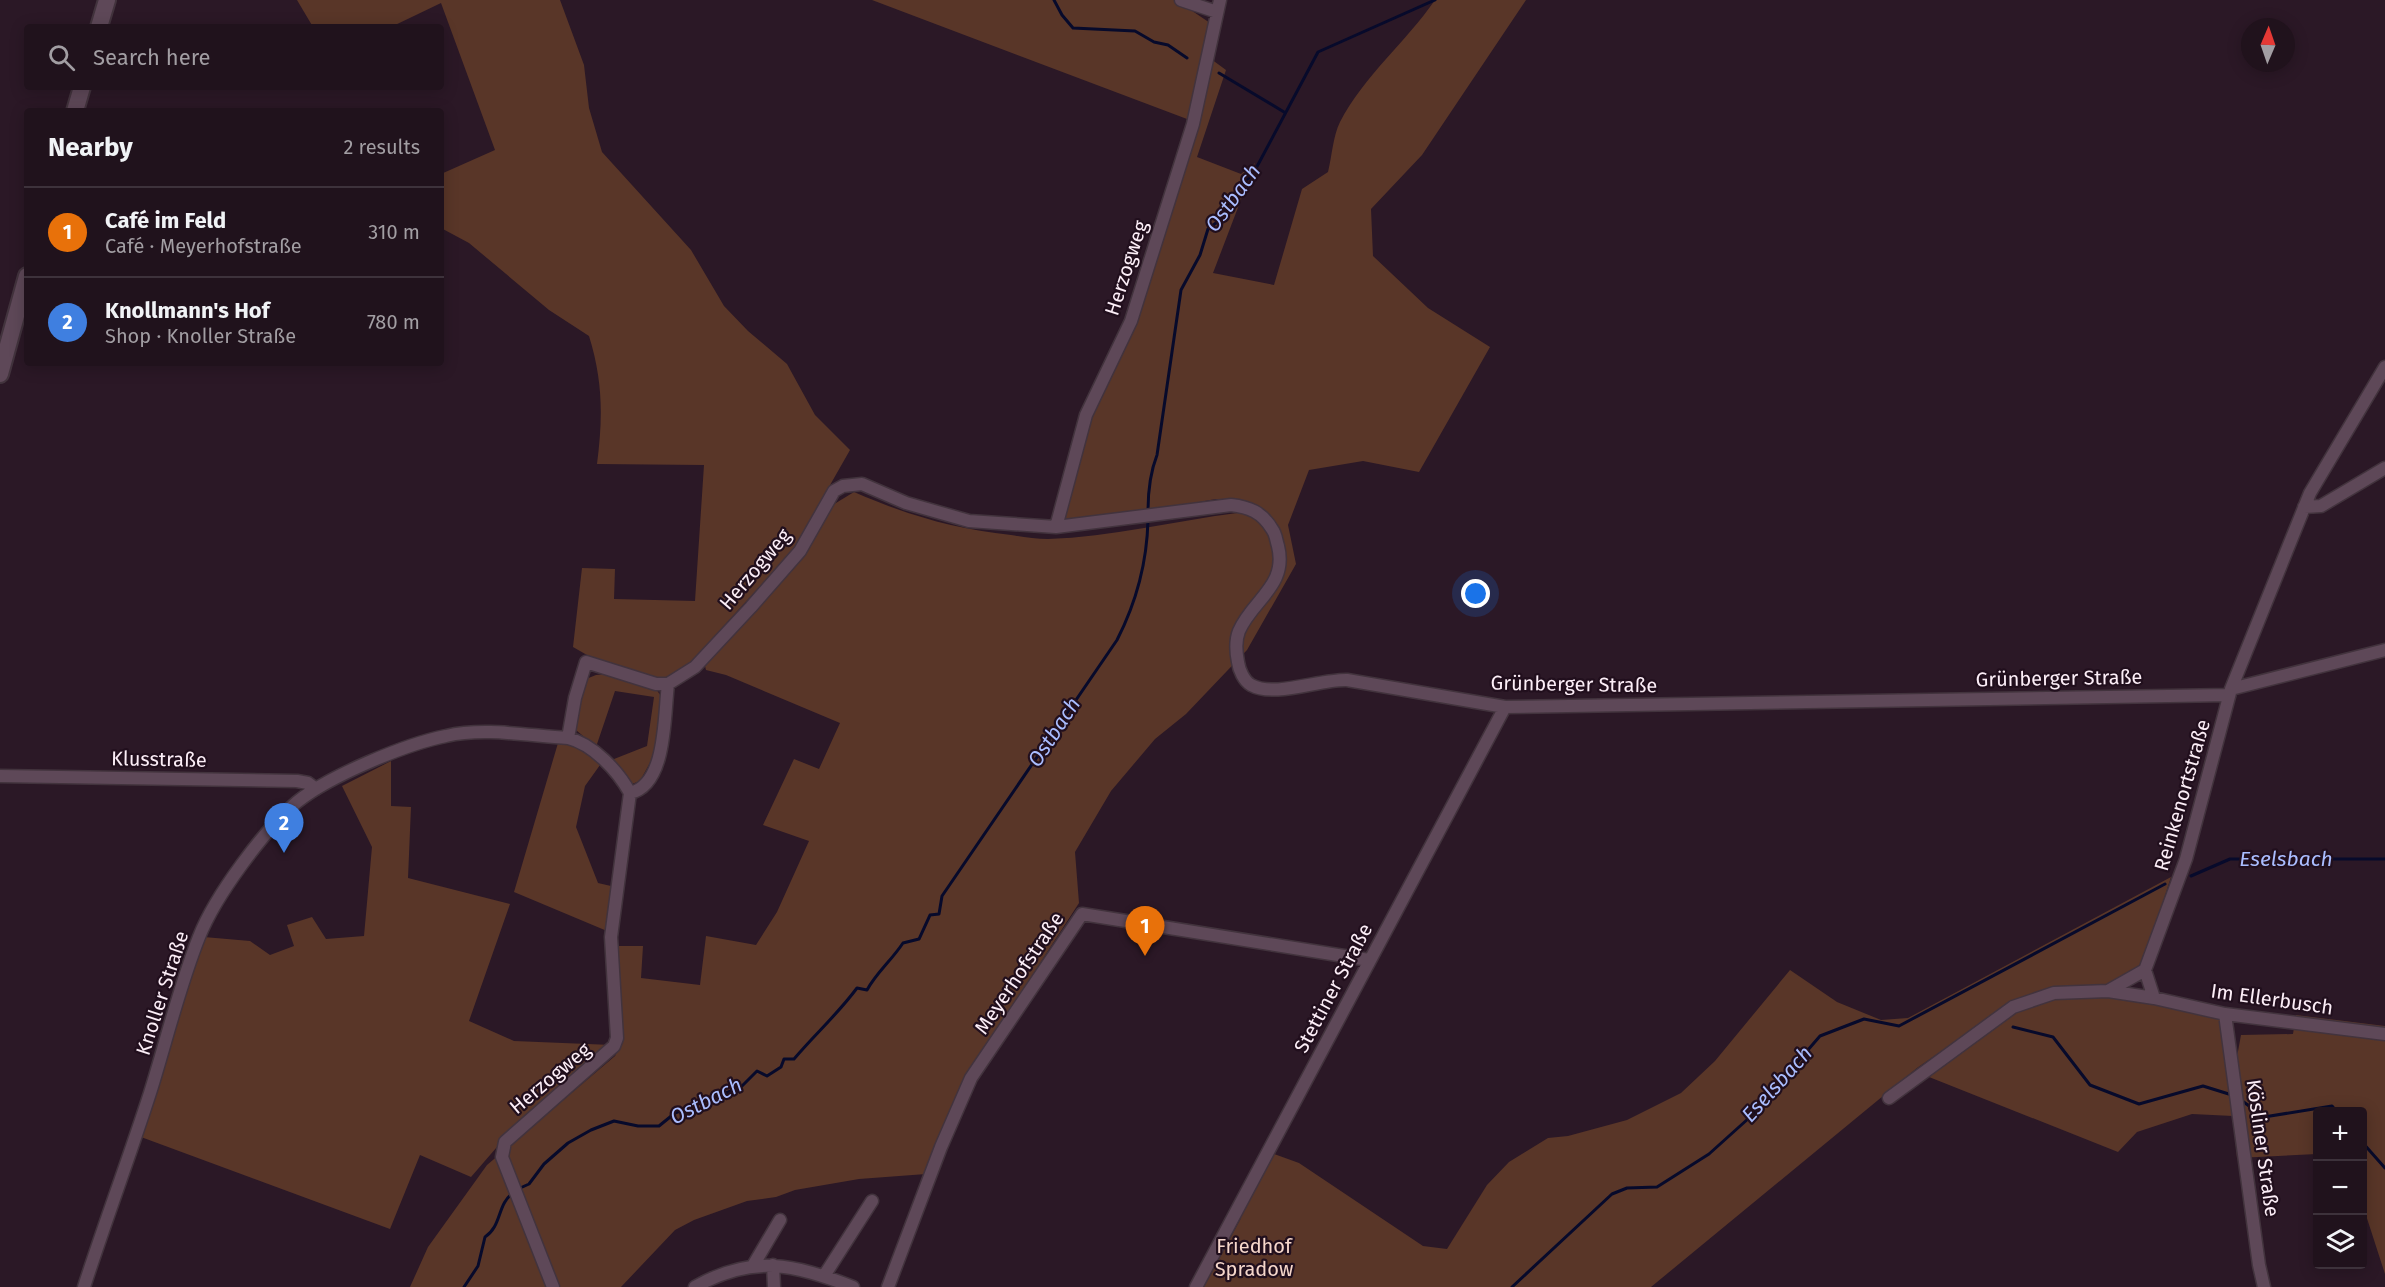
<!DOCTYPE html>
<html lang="en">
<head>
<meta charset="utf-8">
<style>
	body { margin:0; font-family:"Fira Sans",sans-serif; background:#2d2029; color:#f1f3f6 }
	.controls { position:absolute; right:18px; bottom:18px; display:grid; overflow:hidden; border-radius:6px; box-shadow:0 3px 15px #0003 }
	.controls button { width:54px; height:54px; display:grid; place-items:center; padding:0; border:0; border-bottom:2px solid #3d323b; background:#20121c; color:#f1f3f6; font:30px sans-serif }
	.compass { position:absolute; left:2241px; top:18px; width:54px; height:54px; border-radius:50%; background:#20121c; box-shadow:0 3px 15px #0003; rotate:2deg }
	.you { position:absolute; left:1476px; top:594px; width:21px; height:21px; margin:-15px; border:4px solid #fff; border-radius:50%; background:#1a73e8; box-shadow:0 0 0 9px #1a73e833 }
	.badge { display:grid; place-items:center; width:39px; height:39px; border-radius:50%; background:#8c9099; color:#fff; font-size:20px; font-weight:700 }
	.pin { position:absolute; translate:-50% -50px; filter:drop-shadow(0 2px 3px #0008) }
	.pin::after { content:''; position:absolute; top:32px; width:21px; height:18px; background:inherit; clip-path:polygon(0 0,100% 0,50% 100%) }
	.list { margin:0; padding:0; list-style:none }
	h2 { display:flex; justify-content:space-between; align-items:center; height:78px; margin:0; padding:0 24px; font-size:26px }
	h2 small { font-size:20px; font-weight:400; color:#a29ea3 }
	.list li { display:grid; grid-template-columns:39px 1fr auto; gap:18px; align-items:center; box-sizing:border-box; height:90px; padding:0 24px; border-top:2px solid #3d323b }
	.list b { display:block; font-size:22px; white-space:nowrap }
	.list p { margin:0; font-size:20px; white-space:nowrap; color:#a29ea3 }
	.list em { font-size:20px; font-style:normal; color:#a29ea3 }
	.icon { flex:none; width:33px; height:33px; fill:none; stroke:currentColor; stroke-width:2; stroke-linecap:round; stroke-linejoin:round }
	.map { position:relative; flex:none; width:2385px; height:1287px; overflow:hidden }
	.search { position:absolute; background:#20121c; box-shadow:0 3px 15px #0003; left:24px; top:24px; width:420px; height:66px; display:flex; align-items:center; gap:15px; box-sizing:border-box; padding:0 21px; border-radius:6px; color:#a29ea3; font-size:22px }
	.panel { position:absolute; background:#20121c; box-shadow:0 3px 15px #0003; left:24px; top:108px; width:420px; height:258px; border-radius:6px }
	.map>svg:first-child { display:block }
</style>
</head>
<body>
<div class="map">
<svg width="2385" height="1287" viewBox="0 0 2385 1287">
	<rect width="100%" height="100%" fill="#2b1826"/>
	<path fill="#593628" d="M 297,0 L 560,0 L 584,65 L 589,108 L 602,152 L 691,250 L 724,306 L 748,331 L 787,364 L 815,415 L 850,450 L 793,550 L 681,673 L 655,680 L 587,655 L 573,647 L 582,568 L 615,569 L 614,599 L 695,601 L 704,465 L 597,464 C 603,417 603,381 589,336 L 549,310 L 469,243 L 441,228 L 441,174 L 495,150 L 441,3 L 391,27 L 313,27 Z
		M 872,0 L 1176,0 L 1213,25 L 1211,59 L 1226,70 L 1197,157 L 1241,174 L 1255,163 L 1213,273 L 1274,285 L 1302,189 L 1328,172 C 1332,156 1333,136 1340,122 C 1364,76 1406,42 1435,0 L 1526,0 L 1422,155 L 1371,209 L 1373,256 L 1428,308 L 1490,347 L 1419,472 L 1363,461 L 1309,470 L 1288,525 L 1296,564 L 1247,650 L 1186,714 L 1155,739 L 1111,791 L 1075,852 L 1079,903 L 967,1076 L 926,1174 L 859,1179 L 795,1190 L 776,1197 L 747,1201 L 694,1220 L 675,1230 L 621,1287 L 410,1287 L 428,1247 L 487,1165 L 615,1056 L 621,1044 L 616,946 L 643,946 L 641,978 L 700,985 L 706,936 L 756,945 L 777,912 L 809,841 L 763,825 L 794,759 L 819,769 L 840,723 L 726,675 L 706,670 L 704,662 L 789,573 L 831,506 L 854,492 C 907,515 954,529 1011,535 C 1023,537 1036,539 1048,539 C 1111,537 1174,521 1237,513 L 1238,499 L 1216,499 L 1138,513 L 1066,521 L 1054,513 L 1084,403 L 1128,319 L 1180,153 L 1187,119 Z
		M 607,674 L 656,689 L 663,699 L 657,750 L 640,781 L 632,784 L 609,761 L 647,746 L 654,697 L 615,691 L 596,747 L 576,730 L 574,724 L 586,679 L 596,675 Z
		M 558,743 C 575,745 590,751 600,765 L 585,786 L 576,827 L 598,883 L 611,886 L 607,931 L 514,892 Z
		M 391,761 L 391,806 L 411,807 L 408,878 L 510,904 L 469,1021 L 514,1041 L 612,1045 L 503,1140 L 471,1177 L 420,1155 L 390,1229 L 141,1137 L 204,937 L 250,941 L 270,955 L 294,946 L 287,925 L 312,917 L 326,939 L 364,936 L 372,847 L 342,786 Z
		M 2171,877 L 2142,967 L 2107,986 L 2011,1003 L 1917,1068 L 1651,1287 L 1204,1287 L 1241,1218 L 1234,1214 L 1266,1151 L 1299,1163 L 1423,1246 L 1447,1249 L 1487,1185 L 1509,1162 L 1548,1138 L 1568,1136 L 1627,1120 L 1681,1093 L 1715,1061 L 1790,970 L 1837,1002 L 1881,1020 L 1908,1018 Z
		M 2108,995 L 2222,1017 L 2232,1084 L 2241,1035 L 2293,1034 L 2296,1015 L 2385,1026 L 2385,1274 L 2363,1206 L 2362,1112 L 2318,1112 L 2317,1154 L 2237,1158 L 2233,1116 L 2192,1114 L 2137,1132 L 2118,1152 L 1924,1075 L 2015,1011 L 2054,998 Z"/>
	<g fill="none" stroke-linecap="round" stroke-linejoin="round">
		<path stroke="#070a2b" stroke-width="3" d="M 1054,0 L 1062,15 L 1073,28 L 1135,31 L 1154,42 L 1168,45 L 1187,58
			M 1219,73 L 1284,112
			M 1148,511 C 1148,492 1150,473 1157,455 L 1181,290 L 1200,255 L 1208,229 L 1220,220 L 1237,189 L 1253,174 L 1318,52 L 1435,0
			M 2191,876 L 2230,859 L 2385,859
			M 2013,1027 L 2053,1037 L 2090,1085 L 2139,1104 L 2203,1086 L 2232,1095
			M 2241,1100 L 2264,1117 L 2332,1106 L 2337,1112
			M 2362,1142 L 2385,1168
			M 518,1189 L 529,1184 L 544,1164 L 568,1143 L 591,1130 L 614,1121 L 638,1126 L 659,1126 L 675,1113 L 741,1087 L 757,1071 L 767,1076 L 781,1067 L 784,1059 L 794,1059 C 816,1033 837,1015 857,988 L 867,990 C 877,972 891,961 903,943 L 919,939 L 930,915 L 939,914 L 942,896 L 1117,640 C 1136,603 1147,562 1148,520
			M 464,1287 L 478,1266 L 485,1237 C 502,1226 497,1204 513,1193
			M 1512,1287 L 1612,1194 L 1627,1188 L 1657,1187 L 1709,1154 L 1749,1118 L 1820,1036 L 1864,1019 L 1899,1026 L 2165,884"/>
		<g stroke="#42333d" stroke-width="15">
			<path id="street" d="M 1181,0 L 1217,12
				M 2304,507 L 2321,506 L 2385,468
				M 1056,527 L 1231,505 C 1249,507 1262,512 1272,529 C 1276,534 1276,540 1278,546 C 1288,586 1252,600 1239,631 C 1235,641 1236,652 1238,662 C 1239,670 1244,681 1251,685 C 1274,698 1320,679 1347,680 L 1505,707 L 2229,695
				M 2231,689 L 2385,650
				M 568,738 L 575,698 L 586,662 L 656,684 L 668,684
				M 0,776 L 297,781 L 308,783 L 316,789
				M 630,793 C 667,785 664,715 668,684 L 695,667 L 751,607 L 800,551 L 834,491 L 843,486 L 862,484 L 906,503 L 969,521 L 1056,527 L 1086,415 L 1131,321 L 1193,124 L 1220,0
				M 2145,970 L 2154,998
				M 2108,991 L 2154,998 L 2225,1014 L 2385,1034
				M 2225,1014 L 2259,1265 L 2264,1287
				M 1889,1098 L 2013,1007 L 2054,993 L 2108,991 L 2145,970 L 2186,859 L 2231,689 L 2310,493 L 2385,367
				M 754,1264 L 780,1220
				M 773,1265 L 774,1287
				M 824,1276 L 872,1201
				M 84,1287 C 105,1222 129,1158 150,1093 C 166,1042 179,987 199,937 C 215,896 264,830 297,802 C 329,776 406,744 446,736 C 485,727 529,736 568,738 C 593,744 618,771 630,793
				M 553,1287 L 502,1157 L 505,1142 L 614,1046 L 617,1038 L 611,937 L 630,793
				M 695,1287 C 752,1254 794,1264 853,1287
				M 888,1287 L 941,1147 L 971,1078 L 1082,914 L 1369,960
				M 1196,1287 L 1505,707"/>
		</g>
		<g stroke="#42333d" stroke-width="20">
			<path id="secondary" d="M 99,27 L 107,0
				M 75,111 L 82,87
				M 0,374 L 27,276"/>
		</g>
		<use href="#street" stroke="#5e4858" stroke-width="12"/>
		<use href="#secondary" stroke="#5e4858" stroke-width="16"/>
	</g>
	<g text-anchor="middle" stroke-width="4.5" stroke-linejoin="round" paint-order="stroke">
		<g font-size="20" fill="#fceef7" stroke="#210f1d">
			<text transform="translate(1126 268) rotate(-72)" y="7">Herzogweg</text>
			<text transform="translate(755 569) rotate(-50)" y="7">Herzogweg</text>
			<text transform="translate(2059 678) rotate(-1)" y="7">Grünberger Straße</text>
			<text transform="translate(1574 684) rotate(1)" y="7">Grünberger Straße</text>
			<text transform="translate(159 759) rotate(1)" y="7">Klusstraße</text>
			<text transform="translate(2182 795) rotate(-74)" y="7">Reinkenortstraße</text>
			<text transform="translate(1019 973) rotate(-56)" y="7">Meyerhofstraße</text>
			<text transform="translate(1333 988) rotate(-62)" y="7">Stettiner Straße</text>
			<text transform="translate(162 993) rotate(-72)" y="7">Knoller Straße</text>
			<text transform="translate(2272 999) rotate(8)" y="7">Im Ellerbusch</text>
			<text transform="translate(550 1078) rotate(-40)" y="7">Herzogweg</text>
			<text transform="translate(2263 1148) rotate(82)" y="7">Kösliner Straße</text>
		</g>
		<g font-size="20" fill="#f6d7cb" stroke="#210f1d">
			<text x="1254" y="1253">Friedhof<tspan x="1254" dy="23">Spradow</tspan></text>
		</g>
		<g font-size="21" font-style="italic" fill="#aabdff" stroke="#210f1d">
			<text transform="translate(1233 198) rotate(-54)" y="7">Ostbach</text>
			<text transform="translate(1054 732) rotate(-57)" y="7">Ostbach</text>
			<text x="2286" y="866">Eselsbach</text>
			<text transform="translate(1777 1084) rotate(-48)" y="7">Eselsbach</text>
			<text transform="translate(706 1101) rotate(-27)" y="7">Ostbach</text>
		</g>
	</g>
</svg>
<div class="controls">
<button>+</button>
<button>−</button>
<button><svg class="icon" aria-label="layers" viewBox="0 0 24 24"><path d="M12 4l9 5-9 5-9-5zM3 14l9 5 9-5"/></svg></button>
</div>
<svg class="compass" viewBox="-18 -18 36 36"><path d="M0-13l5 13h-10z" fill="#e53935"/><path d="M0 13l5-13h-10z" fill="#a29ea3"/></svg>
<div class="you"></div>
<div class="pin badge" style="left:1145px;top:956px;background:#e8710a">1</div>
<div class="pin badge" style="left:284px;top:853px;background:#3f7fe0">2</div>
<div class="search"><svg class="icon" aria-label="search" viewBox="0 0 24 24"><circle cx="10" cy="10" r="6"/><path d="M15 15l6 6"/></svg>Search here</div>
<section class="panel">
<h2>Nearby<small>2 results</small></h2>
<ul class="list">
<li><span class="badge" style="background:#e8710a">1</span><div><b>Café im Feld</b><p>Café · Meyerhofstraße</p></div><em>310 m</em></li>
<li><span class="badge" style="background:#3f7fe0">2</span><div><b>Knollmann's Hof</b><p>Shop · Knoller Straße</p></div><em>780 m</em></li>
</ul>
</section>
</div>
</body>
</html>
